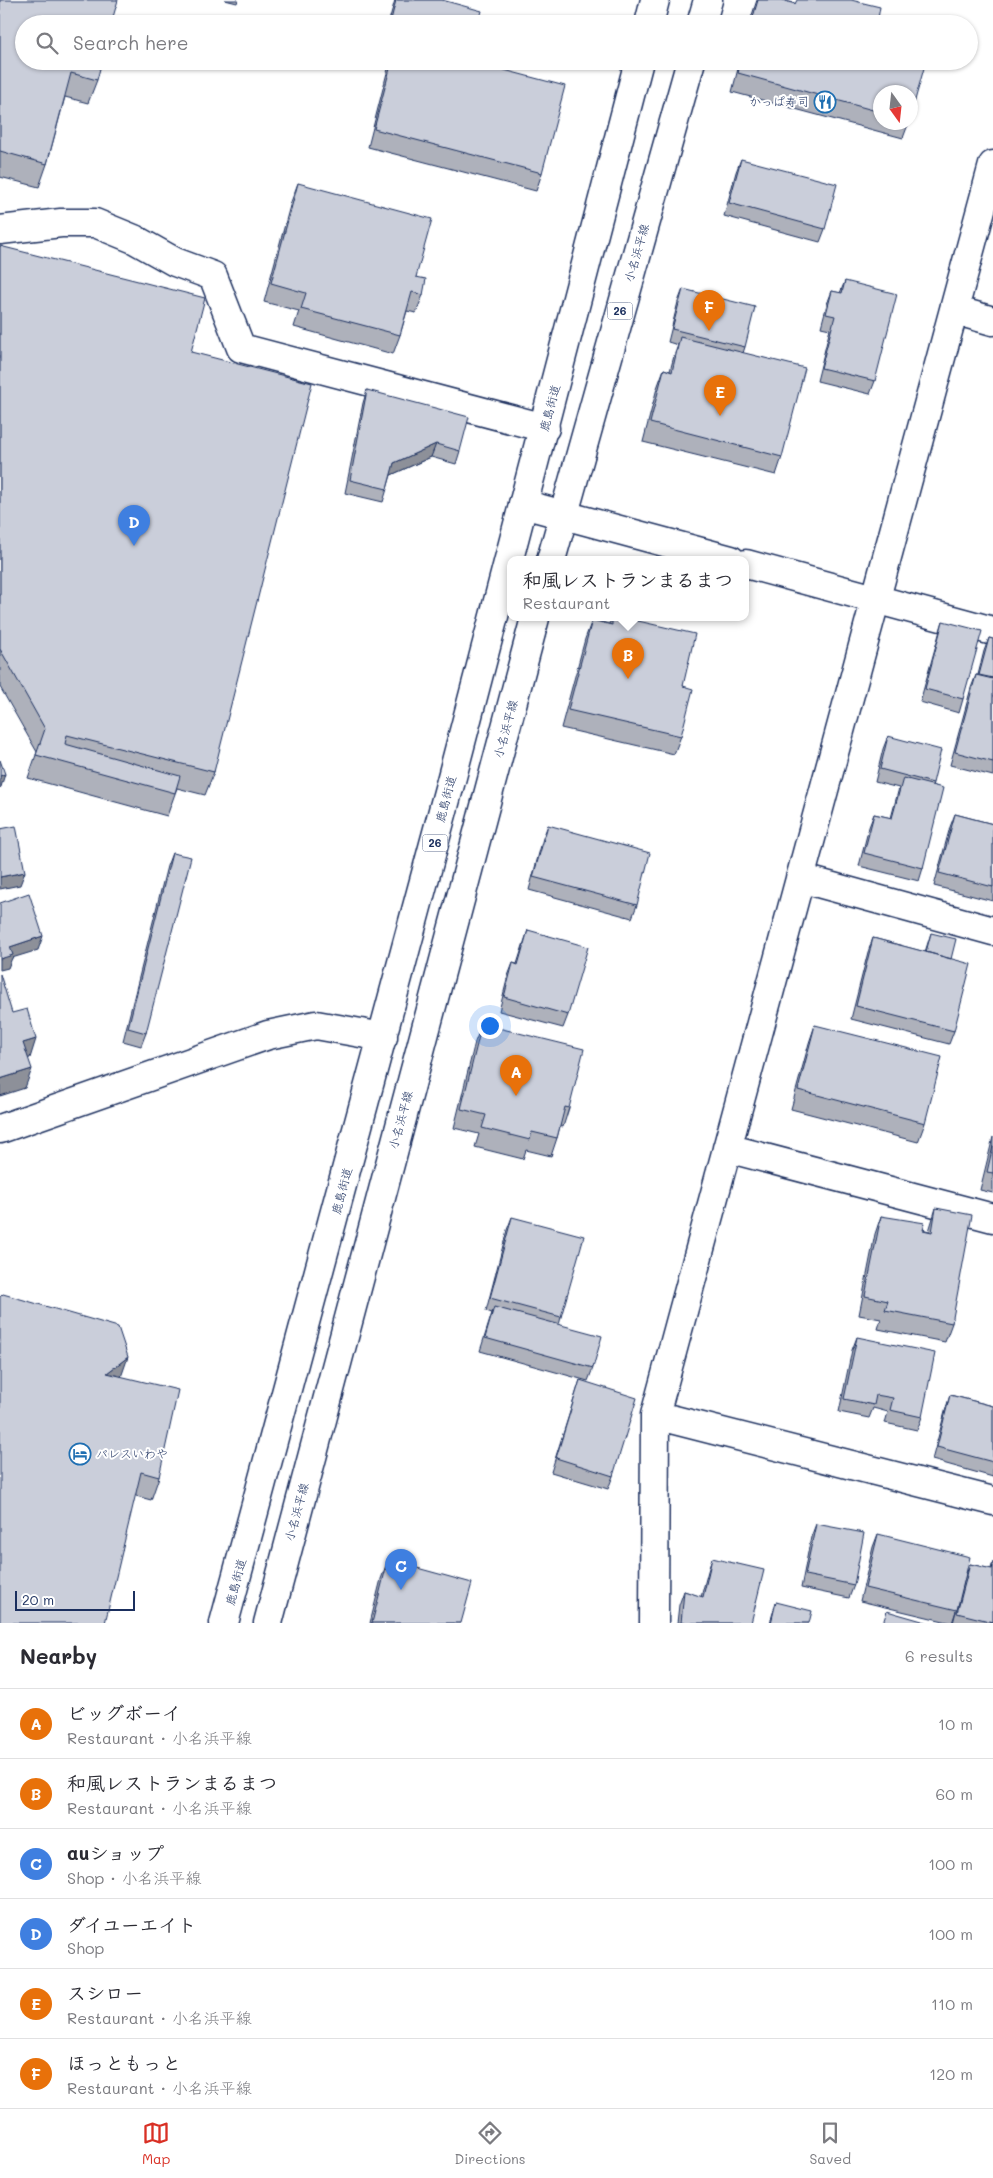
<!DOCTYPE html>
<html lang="en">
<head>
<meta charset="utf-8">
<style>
	body { margin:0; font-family:Mali,"Klee One",sans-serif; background:#f7f7f7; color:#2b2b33 }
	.compass { position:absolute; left:873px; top:85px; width:45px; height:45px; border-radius:50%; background:#fff; box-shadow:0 1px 4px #0004; rotate:165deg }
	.scale { position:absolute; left:15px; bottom:12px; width:120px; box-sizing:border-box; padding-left:5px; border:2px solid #1b2f5e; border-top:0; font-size:14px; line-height:18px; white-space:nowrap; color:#1b2f5e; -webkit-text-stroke:4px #fff; paint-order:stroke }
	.you { position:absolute; left:489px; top:1025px; width:18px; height:18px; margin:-12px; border:4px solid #fff; border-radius:50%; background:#1a73e8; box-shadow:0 0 0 8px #1a73e833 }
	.badge { display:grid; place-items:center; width:32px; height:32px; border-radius:50%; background:#d93025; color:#fff; font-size:16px; font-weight:700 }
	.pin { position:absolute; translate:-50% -41px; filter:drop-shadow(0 1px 2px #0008) }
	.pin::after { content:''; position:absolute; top:26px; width:18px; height:15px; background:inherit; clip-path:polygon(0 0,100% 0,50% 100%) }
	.popup { position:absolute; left:507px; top:556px; width:242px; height:65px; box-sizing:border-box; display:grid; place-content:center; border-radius:10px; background:#fff; filter:drop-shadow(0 1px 4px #0005); font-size:16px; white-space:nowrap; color:#7c7c81 }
	.popup b { font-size:19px; color:#2b2b33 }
	.popup::after { content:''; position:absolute; left:50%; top:100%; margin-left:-10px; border:10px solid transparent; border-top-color:#fff }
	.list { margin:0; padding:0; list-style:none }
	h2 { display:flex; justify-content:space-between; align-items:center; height:65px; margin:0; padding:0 20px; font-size:21px }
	h2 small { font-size:16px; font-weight:400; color:#7c7c81 }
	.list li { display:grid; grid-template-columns:32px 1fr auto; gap:15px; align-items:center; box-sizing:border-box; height:70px; padding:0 20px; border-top:1px solid #e1e1e2 }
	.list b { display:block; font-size:19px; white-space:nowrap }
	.list p { margin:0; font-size:16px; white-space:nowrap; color:#7c7c81 }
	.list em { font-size:16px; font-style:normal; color:#7c7c81 }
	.icon { flex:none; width:28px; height:28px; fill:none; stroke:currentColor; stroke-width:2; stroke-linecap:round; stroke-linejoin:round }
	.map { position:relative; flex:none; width:993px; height:1623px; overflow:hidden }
	.search { position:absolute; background:#fff; box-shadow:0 1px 4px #0004; left:15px; right:15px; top:15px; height:55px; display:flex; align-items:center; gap:12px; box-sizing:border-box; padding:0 18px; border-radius:28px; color:#7c7c81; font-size:19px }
	.sheet { height:485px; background:#fff }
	nav { display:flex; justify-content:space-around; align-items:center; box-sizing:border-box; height:70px; border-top:1px solid #e1e1e2; background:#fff; font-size:14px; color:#7c7c81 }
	nav a { display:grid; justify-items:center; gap:2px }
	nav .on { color:#d93025 }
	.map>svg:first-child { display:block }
</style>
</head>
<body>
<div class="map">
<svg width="993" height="1623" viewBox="0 0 993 1623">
	<rect width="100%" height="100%" fill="#fff"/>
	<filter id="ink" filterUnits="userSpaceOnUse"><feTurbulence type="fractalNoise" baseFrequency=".02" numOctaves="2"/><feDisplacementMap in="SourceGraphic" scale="10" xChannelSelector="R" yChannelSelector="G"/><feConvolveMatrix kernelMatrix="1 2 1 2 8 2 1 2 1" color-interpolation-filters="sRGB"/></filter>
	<g filter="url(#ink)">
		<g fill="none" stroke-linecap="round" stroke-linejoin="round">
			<g stroke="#1b2f5e" stroke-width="31">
				<path id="minor" d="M 0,230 L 61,223 L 95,223 L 134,239 L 175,262 L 213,276 L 241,348 L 545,428
					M 954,310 L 993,321
					M 523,504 L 731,560
					M 746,564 L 993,631
					M 800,878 L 993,931
					M 0,1129 L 268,1035 L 316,1025 L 383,1037
					M 727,1148 L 993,1218
					M 655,1415 L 993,1501
					M 654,1623 L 655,1415 L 993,165"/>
			</g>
			<g stroke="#1b2f5e" stroke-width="31">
				<path id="major" d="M 649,24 L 655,0
					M 701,24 L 708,0
					M 551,560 L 691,61
					M 224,1623 C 366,1103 505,583 639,61
					M 268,1623 L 535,618"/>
			</g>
			<use href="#minor" stroke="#fff" stroke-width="28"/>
			<use href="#major" stroke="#fff" stroke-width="28"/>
		</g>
		<path fill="#aeb1bb" stroke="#1b2f5e" d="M 0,0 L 97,80 L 88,103 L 65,97 L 47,164 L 39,187 L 0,177 Z
			M 225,0 L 238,0 L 237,3 Z
			M 395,0 L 442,0 L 478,24 L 388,24 Z
			M 757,0 L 782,0 L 877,24 L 749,24 Z
			M 390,61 L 470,61 L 542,173 L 536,191 L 368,147 Z
			M 740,61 L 926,61 L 880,92 L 880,122 L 909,122 L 903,138 L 732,92 Z
			M 741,159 L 825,229 L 820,242 L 724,216 L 736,172 Z
			M 298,183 L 416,277 L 423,295 L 416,313 L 407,311 L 400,335 L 393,354 L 294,327 L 299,311 L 264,302 L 291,202 Z
			M 0,246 L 191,352 L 214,772 L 205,795 L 177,788 L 167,816 L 28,778 L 37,752 L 0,687 Z
			M 845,281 L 875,381 L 870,394 L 817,381 L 830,329 L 821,327 L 827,304 L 832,291 L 840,293 Z
			M 683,289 L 745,347 L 743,353 L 782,457 L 776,475 L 643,442 L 657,388 L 664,369 L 670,371 L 674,356 L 678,345 L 668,342 L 678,302 Z
			M 367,390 L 460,451 L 456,464 L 431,457 L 391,475 L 387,489 L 383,502 L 345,493 L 363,403 Z
			M 612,618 L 625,618 L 681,736 L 674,754 L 561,728 L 585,639 L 592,620 L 609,624 Z
			M 943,621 L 963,699 L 959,713 L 920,702 L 939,634 Z
			M 989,638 L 993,639 L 993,776 L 950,765 L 971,688 L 976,675 L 978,675 L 984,651 Z
			M 888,736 L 933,783 L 932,786 L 923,868 L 919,881 L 859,866 L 869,827 L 874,814 L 891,818 L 899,788 L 875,782 L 883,749 Z
			M 955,814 L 993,824 L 993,901 L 934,886 L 950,827 Z
			M 548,825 L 637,905 L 632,918 L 529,890 L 543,838 Z
			M 172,853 L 146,1033 L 141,1046 L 123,1041 L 167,866 Z
			M 528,930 L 568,1015 L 563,1028 L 499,1011 L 508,976 L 513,963 L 517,964 Z
			M 931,933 L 951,959 L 954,1031 L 949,1044 L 851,1019 L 868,952 L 873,938 L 925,952 Z
			M 482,1024 L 569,1108 L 563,1127 L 560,1126 L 557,1138 L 551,1156 L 526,1150 L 523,1159 L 475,1147 L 479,1134 L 454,1128 L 475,1042 Z
			M 815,1025 L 925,1123 L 918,1142 L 791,1109 L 809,1043 Z
			M 993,1137 L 993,1193 L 980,1190 Z
			M 936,1208 L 952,1323 L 945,1342 L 878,1329 L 881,1319 L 859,1315 L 875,1234 L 881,1216 L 929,1231 Z
			M 512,1217 L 561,1317 L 559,1325 L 593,1368 L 588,1381 L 480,1351 L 492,1313 L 486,1311 L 507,1230 Z
			M 857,1337 L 922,1417 L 917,1430 L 885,1423 L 888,1412 L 873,1408 L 869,1418 L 839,1412 L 852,1350 Z
			M 121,1376 L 159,1477 L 151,1500 L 136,1496 Z
			M 580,1380 L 613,1476 L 608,1489 L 551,1472 Z
			M 950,1395 L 993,1406 L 993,1477 L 932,1460 L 946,1408 Z
			M 816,1524 L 854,1585 L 849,1598 L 801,1588 L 811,1537 Z
			M 878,1534 L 958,1606 L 965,1577 L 970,1564 L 991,1569 L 993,1561 L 993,1623 L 953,1623 L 956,1611 L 952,1623 L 860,1601 L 873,1547 Z
			M 712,1558 L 751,1623 L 677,1623 L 679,1605 L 684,1591 L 701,1597 L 708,1571 Z
			M 388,1560 L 461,1623 L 370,1623 L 381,1579 Z
			M 776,1602 L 809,1623 L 770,1623 Z"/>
		<path fill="#8d9099" stroke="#1b2f5e" d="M 436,444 L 431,457 L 389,476 L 394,463 Z
			M 5,774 L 1,787 L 0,788 L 0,776 Z
			M 25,872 L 20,885 L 0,889 L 0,877 Z
			M 43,936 L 38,950 L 12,958 L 8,968 L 0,970 L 0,959 L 10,947 Z
			M 36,1039 L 30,1058 L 17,1061 L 23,1043 Z
			M 32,1069 L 25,1088 L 0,1096 L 0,1079 Z
			M 128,1357 L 120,1380 L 107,1373 Z"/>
		<path fill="#caceda" stroke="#1b2f5e" d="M 0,0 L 118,0 L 111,24 L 24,24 L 24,61 L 102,61 L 97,80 L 71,73 L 47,164 L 0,151 Z
			M 396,0 L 442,0 L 482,11 L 478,24 L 390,24 Z
			M 758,0 L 782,0 L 795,4 L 797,0 L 851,0 L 880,7 L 877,24 L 751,24 Z
			M 392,61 L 470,61 L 565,86 L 542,173 L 374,129 Z
			M 741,61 L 926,61 L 910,118 L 910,92 L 880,92 L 880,112 L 738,73 Z
			M 741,159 L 837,184 L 825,229 L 729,203 Z
			M 298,183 L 432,219 L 416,277 L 426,279 L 423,295 L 412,292 L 400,335 L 301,309 L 306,293 L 271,283 Z
			M 0,246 L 205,298 L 191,352 L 312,383 L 214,772 L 67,735 L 65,744 L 180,776 L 175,793 L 36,755 L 45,729 L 0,649 Z
			M 845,281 L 897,294 L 875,381 L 821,368 L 835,316 L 826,314 L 832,291 L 842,293 Z
			M 683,289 L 755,307 L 745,347 L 672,329 Z
			M 680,337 L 805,368 L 782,457 L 650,423 L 664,369 L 672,372 Z
			M 367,390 L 469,417 L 460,451 L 436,444 L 394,463 L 387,489 L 350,480 Z
			M 612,618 L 625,618 L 695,634 L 683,686 L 693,689 L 681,736 L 568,710 L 592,620 L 612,625 Z
			M 943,621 L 982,631 L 963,699 L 925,689 Z
			M 989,638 L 993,639 L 993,678 L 979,675 Z
			M 976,675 L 993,679 L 993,762 L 955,752 Z
			M 888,736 L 941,750 L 933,783 L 880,769 Z
			M 0,760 L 5,774 L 0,776 Z
			M 903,778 L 943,788 L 923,868 L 864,853 L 874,814 L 892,818 Z
			M 955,814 L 993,824 L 993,887 L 939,873 Z
			M 548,825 L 650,853 L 637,905 L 533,877 Z
			M 16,826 L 25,872 L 0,877 L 0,829 Z
			M 172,853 L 191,857 L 146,1033 L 128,1028 Z
			M 29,893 L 43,936 L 10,947 L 13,955 L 0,959 L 0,903 Z
			M 528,930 L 588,947 L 568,1015 L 504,997 L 513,963 L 518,965 Z
			M 931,933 L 956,939 L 951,959 L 926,952 Z
			M 873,938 L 971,964 L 954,1031 L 856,1006 Z
			M 0,974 L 12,1013 L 27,1009 L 36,1039 L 23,1043 L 32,1069 L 0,1079 Z
			M 482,1024 L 584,1049 L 569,1108 L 565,1107 L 557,1138 L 532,1132 L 530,1140 L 482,1128 L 486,1115 L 461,1109 Z
			M 815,1025 L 942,1057 L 925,1123 L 798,1090 Z
			M 993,1146 L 993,1173 L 987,1172 Z
			M 936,1208 L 972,1215 L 952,1323 L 885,1310 L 888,1301 L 865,1296 L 881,1216 L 925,1223 L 923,1230 L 932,1232 Z
			M 512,1217 L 584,1236 L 561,1317 L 490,1298 Z
			M 3,1294 L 118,1327 L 128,1357 L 107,1373 L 178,1390 L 159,1477 L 141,1472 L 105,1623 L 0,1623 L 0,1297 Z
			M 494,1307 L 602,1336 L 593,1368 L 485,1338 Z
			M 857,1337 L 935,1353 L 922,1417 L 890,1410 L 893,1398 L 876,1395 L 874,1405 L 844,1399 Z
			M 580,1380 L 637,1398 L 613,1476 L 556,1458 Z
			M 950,1395 L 993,1406 L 993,1462 L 937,1447 Z
			M 816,1524 L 864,1533 L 854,1585 L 805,1575 Z
			M 878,1534 L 970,1557 L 957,1610 L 865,1588 Z
			M 712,1558 L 764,1570 L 751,1623 L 681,1623 L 684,1591 L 703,1597 Z
			M 388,1560 L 472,1583 L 461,1623 L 372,1623 Z
			M 970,1564 L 992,1569 L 993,1566 L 993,1622 L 957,1613 Z
			M 776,1602 L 812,1611 L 809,1623 L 771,1623 Z
			M 887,1611 L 929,1623 L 883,1623 Z"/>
	</g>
	<defs>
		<g id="restaurant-ring" transform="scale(1.125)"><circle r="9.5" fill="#fff" stroke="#1f6fb2" stroke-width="1.5"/><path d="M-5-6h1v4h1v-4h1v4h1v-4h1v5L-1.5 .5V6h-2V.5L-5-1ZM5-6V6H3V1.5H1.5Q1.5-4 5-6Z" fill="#1f6fb2"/></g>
		<g id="hotel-ring" transform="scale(1.125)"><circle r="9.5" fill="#fff" stroke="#1f6fb2" stroke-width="1.5"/><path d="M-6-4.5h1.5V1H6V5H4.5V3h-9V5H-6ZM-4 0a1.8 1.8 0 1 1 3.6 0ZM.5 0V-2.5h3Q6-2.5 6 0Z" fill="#1f6fb2"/></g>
	</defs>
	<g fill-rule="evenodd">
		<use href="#restaurant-ring" x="825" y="102"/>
		<use href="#hotel-ring" x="80" y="1454"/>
	</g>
	<g text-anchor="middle" stroke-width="4" stroke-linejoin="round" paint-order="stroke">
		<g fill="#fff" stroke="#5f6d8e" stroke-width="1">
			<rect x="607.5" y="302.5" width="25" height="17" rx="4"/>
			<rect x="422.5" y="834.5" width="25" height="17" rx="4"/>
		</g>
		<g font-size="11" font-weight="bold" fill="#1b2f5e">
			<text x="620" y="315">26</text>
			<text x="435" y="847">26</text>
		</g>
		<g font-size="12" fill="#1b2f5e" stroke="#fff" text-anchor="end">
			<text x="809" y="106">かっぱ寿司</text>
			<text x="96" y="1458" text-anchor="start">パレスいわや</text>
		</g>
		<g font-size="12" fill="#1b2f5e" stroke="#fff">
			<text transform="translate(637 253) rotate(-74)" y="4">小名浜平線</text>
			<text transform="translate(550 408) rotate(-75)" y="4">鹿島街道</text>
			<text transform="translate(506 729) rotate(-75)" y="4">小名浜平線</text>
			<text transform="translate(446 799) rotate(-75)" y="4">鹿島街道</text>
			<text transform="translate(401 1120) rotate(-75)" y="4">小名浜平線</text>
			<text transform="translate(342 1191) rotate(-75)" y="4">鹿島街道</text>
			<text transform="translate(297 1512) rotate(-75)" y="4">小名浜平線</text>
			<text transform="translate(236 1582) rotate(-75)" y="4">鹿島街道</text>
		</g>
	</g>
</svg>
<svg class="compass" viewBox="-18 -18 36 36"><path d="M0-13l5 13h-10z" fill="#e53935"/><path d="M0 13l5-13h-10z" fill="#7c7c81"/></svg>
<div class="scale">20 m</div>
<div class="you"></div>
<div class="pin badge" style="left:516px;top:1096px;background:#e8710a">A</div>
<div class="pin badge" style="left:628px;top:679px;background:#e8710a">B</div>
<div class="popup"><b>和風レストランまるまつ</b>Restaurant</div>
<div class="pin badge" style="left:401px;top:1590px;background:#3f7fe0">C</div>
<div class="pin badge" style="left:134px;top:546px;background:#3f7fe0">D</div>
<div class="pin badge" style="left:720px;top:416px;background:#e8710a">E</div>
<div class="pin badge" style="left:709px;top:331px;background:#e8710a">F</div>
<div class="search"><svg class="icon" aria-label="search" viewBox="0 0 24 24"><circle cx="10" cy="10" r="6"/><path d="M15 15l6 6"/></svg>Search here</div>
</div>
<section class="sheet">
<h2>Nearby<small>6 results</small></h2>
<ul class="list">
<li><span class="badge" style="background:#e8710a">A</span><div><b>ビッグボーイ</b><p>Restaurant · 小名浜平線</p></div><em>10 m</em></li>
<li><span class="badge" style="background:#e8710a">B</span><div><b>和風レストランまるまつ</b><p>Restaurant · 小名浜平線</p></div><em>60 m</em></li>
<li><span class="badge" style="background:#3f7fe0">C</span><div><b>auショップ</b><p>Shop · 小名浜平線</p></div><em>100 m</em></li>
<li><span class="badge" style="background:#3f7fe0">D</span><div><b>ダイユーエイト</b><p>Shop</p></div><em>100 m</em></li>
<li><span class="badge" style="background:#e8710a">E</span><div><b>スシロー</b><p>Restaurant · 小名浜平線</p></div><em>110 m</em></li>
<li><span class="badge" style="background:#e8710a">F</span><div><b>ほっともっと</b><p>Restaurant · 小名浜平線</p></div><em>120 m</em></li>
</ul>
</section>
<nav>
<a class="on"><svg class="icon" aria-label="map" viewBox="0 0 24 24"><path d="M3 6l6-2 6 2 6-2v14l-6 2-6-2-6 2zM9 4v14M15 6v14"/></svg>Map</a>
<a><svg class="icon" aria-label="directions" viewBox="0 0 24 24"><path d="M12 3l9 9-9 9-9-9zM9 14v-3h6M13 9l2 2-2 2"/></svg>Directions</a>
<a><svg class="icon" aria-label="saved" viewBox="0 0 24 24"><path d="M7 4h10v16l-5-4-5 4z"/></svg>Saved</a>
</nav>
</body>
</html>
